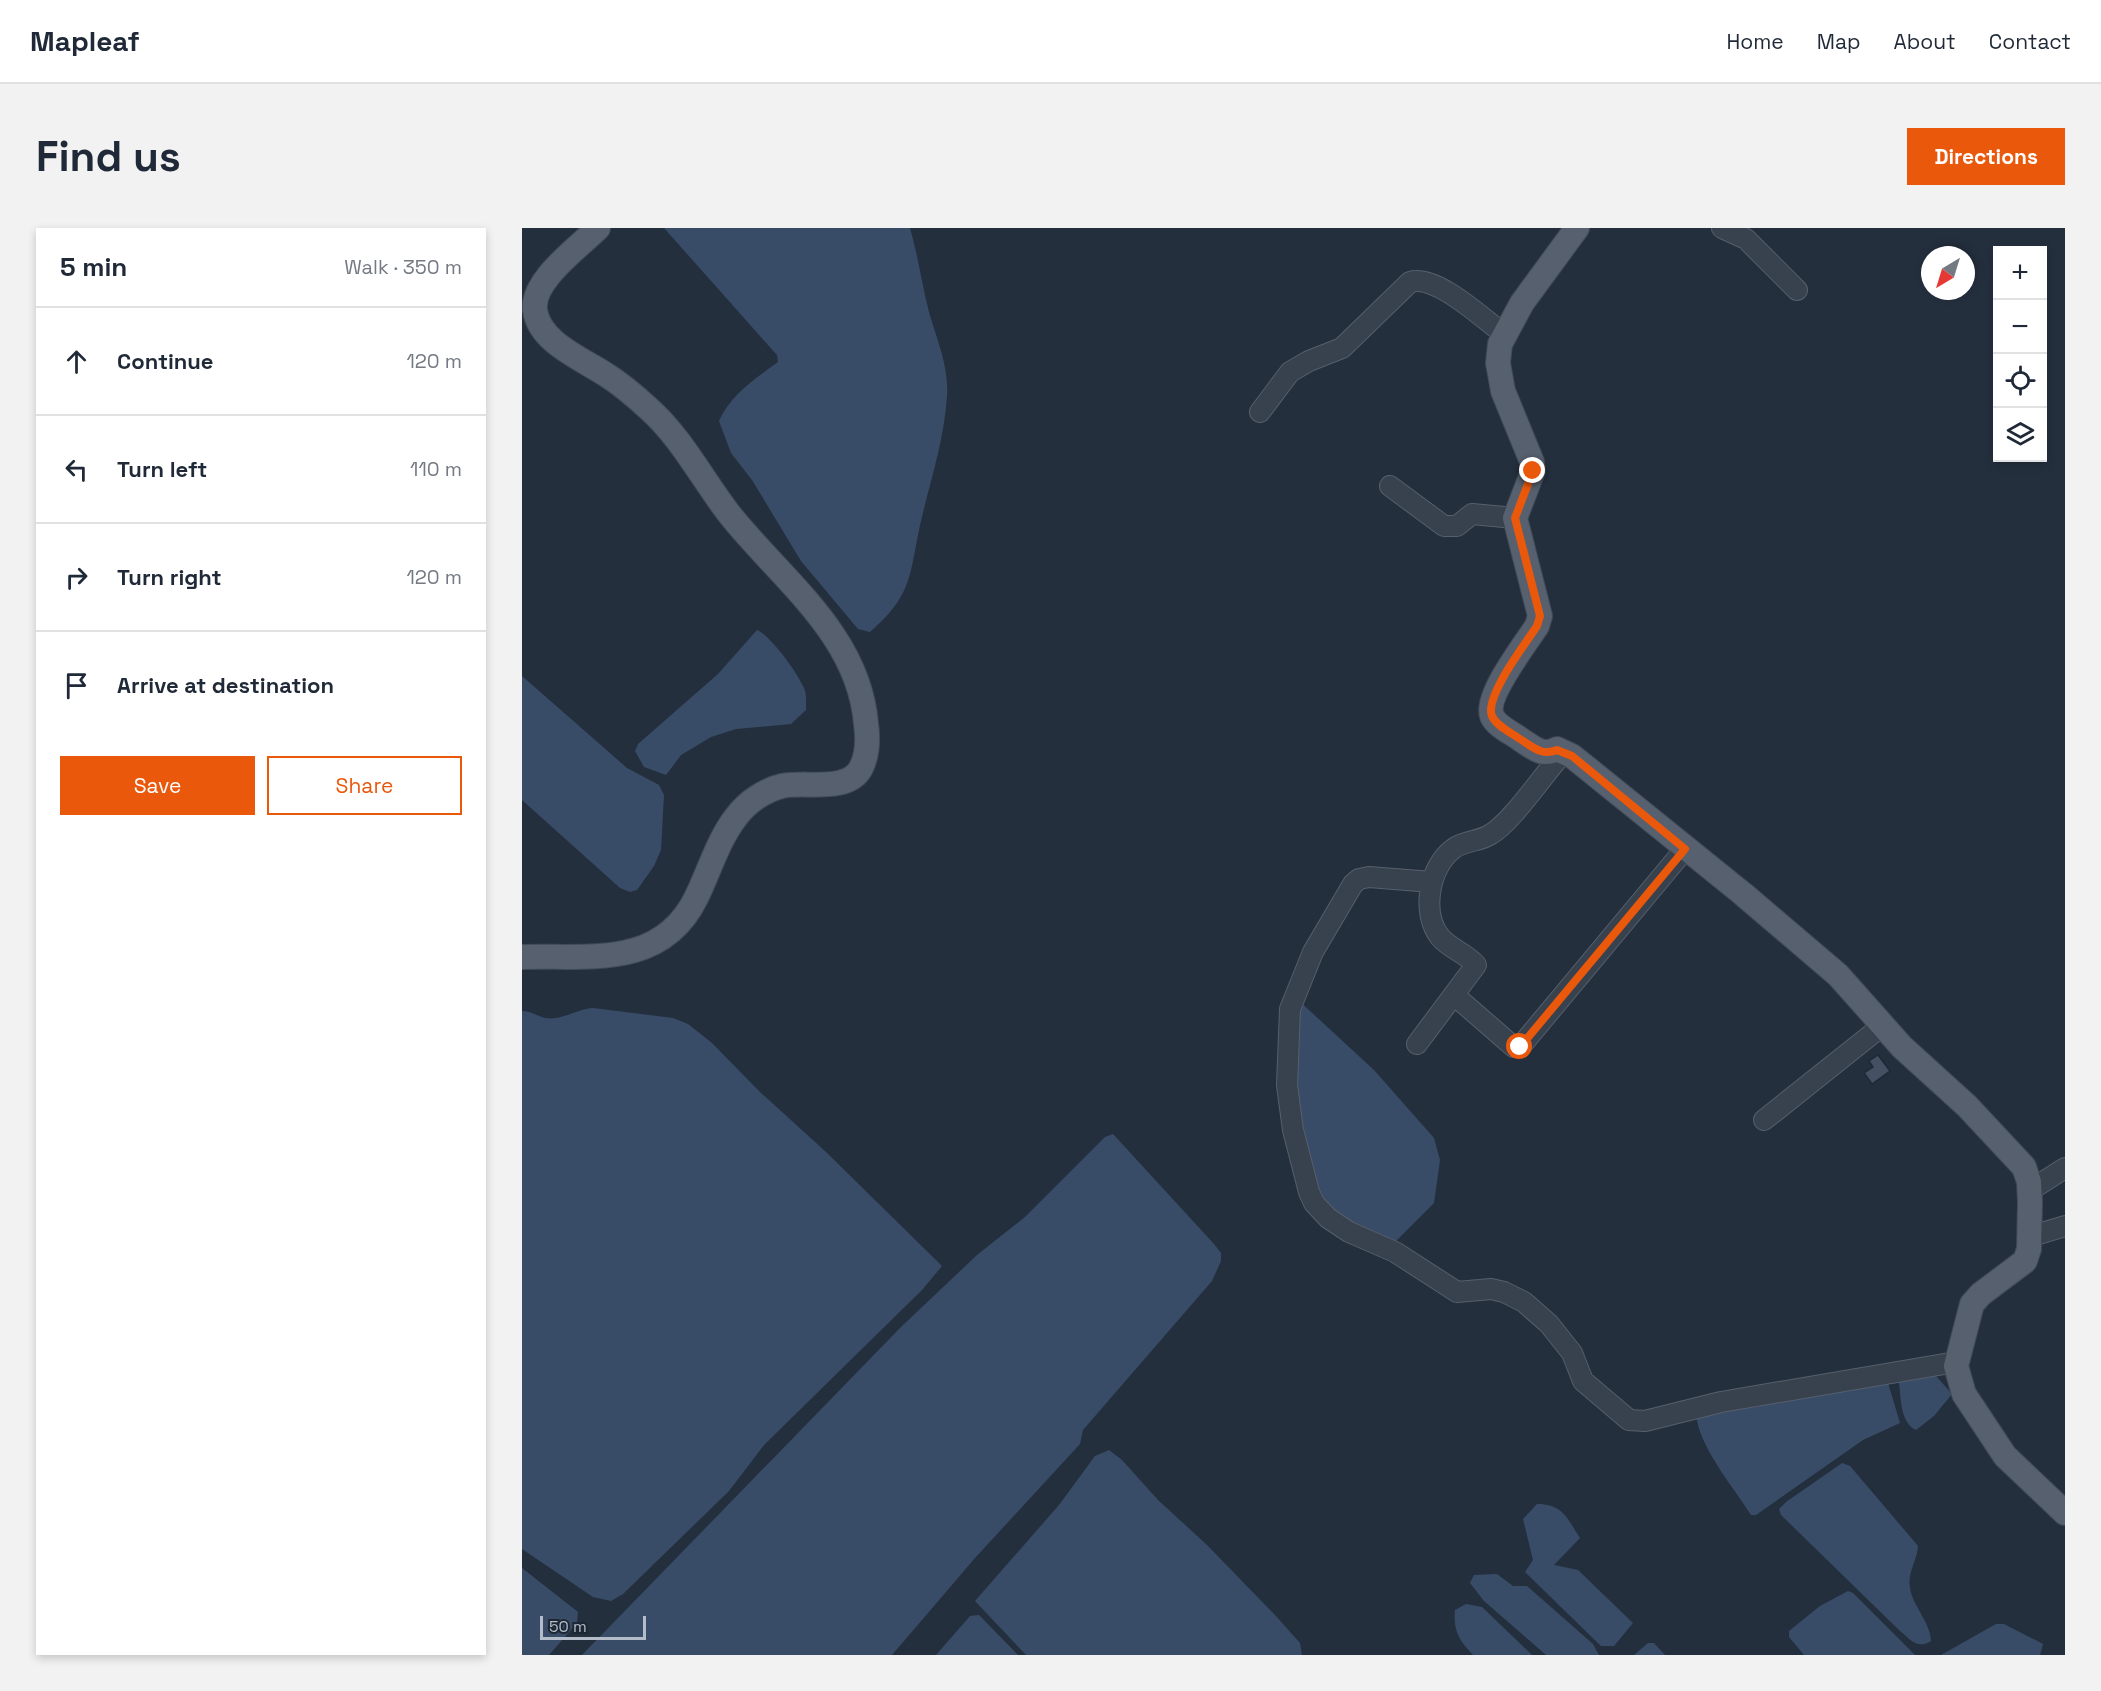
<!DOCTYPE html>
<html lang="en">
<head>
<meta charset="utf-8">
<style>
	body { margin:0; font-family:"Space Grotesk",sans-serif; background:#f2f2f3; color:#1f2937 }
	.controls { position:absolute; right:18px; top:18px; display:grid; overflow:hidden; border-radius:0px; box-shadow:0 3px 9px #0003 }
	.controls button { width:54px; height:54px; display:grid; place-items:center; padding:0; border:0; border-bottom:2px solid #e0e1e3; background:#fff; color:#1f2937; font:30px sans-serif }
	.compass { position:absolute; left:1399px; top:18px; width:54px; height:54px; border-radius:50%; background:#fff; box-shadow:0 3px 9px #0003; rotate:218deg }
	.scale { position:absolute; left:18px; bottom:15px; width:106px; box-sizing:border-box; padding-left:6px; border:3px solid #b4bcc9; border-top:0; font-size:16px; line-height:21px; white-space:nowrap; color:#b4bcc9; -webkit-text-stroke:4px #1d2633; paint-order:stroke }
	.stop { position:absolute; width:18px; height:18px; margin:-14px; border:4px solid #ea580c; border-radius:50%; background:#fff }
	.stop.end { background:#ea580c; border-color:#fff; box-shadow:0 2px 6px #0008 }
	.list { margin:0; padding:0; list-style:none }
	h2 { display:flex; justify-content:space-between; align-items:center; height:78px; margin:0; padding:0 24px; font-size:26px }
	h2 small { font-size:20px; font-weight:400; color:#747a83 }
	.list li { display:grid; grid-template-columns:39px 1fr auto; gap:18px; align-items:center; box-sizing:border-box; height:108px; padding:0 24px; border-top:2px solid #e0e1e3 }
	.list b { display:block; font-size:22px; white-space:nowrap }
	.list em { font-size:20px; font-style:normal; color:#747a83 }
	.actions { display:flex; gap:12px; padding:18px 24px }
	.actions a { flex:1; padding:14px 0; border:2px solid #ea580c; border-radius:0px; text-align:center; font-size:21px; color:#ea580c }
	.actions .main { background:#ea580c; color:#fff }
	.icon { flex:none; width:33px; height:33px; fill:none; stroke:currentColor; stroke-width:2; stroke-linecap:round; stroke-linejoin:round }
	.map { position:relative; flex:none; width:1543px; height:1427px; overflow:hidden; border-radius:0px }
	header { display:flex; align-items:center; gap:36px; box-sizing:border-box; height:84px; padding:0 30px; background:#fff; border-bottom:2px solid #e0e1e3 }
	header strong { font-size:28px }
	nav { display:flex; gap:33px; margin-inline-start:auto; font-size:21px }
	.intro { display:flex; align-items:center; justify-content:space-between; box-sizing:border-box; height:144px; padding:0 36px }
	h1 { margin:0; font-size:42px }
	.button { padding:15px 27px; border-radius:0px; background:#ea580c; color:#fff; font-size:21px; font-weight:700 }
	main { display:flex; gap:36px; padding:0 36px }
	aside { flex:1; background:#fff; border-radius:0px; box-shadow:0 3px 9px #0003 }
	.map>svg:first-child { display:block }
</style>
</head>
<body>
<header>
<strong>Mapleaf</strong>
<nav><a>Home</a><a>Map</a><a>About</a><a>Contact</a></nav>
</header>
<div class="intro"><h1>Find us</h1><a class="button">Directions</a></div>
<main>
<aside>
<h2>5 min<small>Walk · 350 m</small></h2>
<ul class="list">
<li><svg class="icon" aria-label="ahead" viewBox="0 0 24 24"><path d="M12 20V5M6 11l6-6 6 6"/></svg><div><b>Continue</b></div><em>120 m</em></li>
<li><svg class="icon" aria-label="left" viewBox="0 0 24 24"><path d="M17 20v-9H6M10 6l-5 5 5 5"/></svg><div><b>Turn left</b></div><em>110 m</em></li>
<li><svg class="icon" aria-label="right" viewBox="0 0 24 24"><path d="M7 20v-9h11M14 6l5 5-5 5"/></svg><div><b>Turn right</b></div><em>120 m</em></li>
<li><svg class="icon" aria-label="arrive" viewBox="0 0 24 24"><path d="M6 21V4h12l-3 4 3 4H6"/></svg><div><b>Arrive at destination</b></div></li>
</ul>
<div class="actions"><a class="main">Save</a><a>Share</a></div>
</aside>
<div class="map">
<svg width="1543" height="1427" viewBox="0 0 1543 1427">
	<rect width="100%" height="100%" fill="#242f3e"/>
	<path fill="#394c67" d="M 142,0 L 388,0 C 396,28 400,57 407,84 C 415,112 427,139 425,168 C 422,213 409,250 399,293 C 387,346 392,366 348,404 L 336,401 L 279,333 L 230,252 L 209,225 L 197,193 C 209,166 233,151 256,134 L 255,127 Z
		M 235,402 C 248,407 275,444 281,458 C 285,465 284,473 284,482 L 269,496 L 214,501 L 189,509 L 159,527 L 144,547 L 122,539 L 113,523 L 116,516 L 196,446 Z
		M 0,448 L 105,540 L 137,557 L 142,567 L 139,622 L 132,638 L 115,662 L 108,664 L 98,660 L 0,572 Z
		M 775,771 L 852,842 L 912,910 L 918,932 L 912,975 L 871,1016 L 803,982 L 771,893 Z
		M 71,780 L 151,790 L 166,796 L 190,815 L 238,864 L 304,924 L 420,1038 L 400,1062 L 242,1217 L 207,1263 L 101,1366 L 89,1373 L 71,1369 L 0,1321 L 0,783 C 9,783 15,788 23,790 C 39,793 55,781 71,780 Z
		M 591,906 L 692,1016 L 699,1025 L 699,1033 L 690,1053 L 561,1202 L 558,1216 L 453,1330 L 370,1427 L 60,1427 L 379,1099 L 455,1027 L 503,989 L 583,909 Z
		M 1405,1145 L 1414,1148 L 1430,1166 L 1412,1188 L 1394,1202 C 1378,1195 1379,1169 1377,1155 L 1378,1150 Z
		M 1366,1155 L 1378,1195 L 1341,1212 L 1234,1287 L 1229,1287 C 1211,1258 1176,1218 1174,1185 L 1234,1179 L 1277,1169 Z
		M 587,1222 L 600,1232 L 636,1272 L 685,1317 L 753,1387 L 778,1415 L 780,1427 L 504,1427 L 453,1373 L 537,1277 L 573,1228 Z
		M 1320,1235 L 1328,1238 L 1396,1318 C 1395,1333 1385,1345 1388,1360 C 1391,1379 1408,1393 1409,1413 C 1395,1422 1388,1411 1377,1402 L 1259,1287 L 1257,1281 L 1264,1274 Z
		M 1015,1276 C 1041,1276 1045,1290 1058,1310 L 1032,1337 L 1056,1342 L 1111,1395 L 1092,1418 L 1079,1418 L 1003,1344 L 1011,1332 L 1001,1291 Z
		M 0,1340 L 56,1384 L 55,1395 L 27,1427 L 0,1427 Z
		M 975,1346 L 991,1358 L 1005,1358 L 1071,1416 L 1077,1427 L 1024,1427 L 962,1373 L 948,1355 L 952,1347 Z
		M 1326,1363 L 1331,1365 L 1393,1427 L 1282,1427 L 1267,1409 L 1267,1403 L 1298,1378 Z
		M 944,1376 L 960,1379 L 1010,1427 L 951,1427 C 937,1412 931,1403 933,1382 Z
		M 457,1387 L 496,1427 L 414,1427 L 448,1388 Z
		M 1474,1396 L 1482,1396 L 1521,1416 L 1518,1427 L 1419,1427 Z
		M 1126,1415 L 1132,1415 L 1143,1427 L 1112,1427 Z"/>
	<path fill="#455162" stroke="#1f2835" stroke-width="1.5" d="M 1356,827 L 1368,843 L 1350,856 L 1342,845 L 1351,839 L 1347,833 Z"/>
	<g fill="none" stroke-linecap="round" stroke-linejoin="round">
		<g stroke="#565f6c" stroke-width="22">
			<path id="minor" d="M 1200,0 L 1224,11 L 1275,62
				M 738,184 L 768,144 L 787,133 L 820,120 L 888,54 C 914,46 960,90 982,106
				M 868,258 L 922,298 L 935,298 L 950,286 L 993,290
				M 910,654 L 847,649 L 837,651 L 831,656 L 791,724 L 768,781 L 765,857 L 771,902 L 787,964 L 792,975 L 806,990 L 827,1004 L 873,1024 L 935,1064 L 969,1061 L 982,1064 L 1002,1074 L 1027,1096 L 1050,1125 L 1061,1153 L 1107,1192 L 1123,1193 L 1199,1174 L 1434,1134
				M 932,767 L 986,814 L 992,819 L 998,819 L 1163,621
				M 895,816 L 954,737 C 944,725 928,721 918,709 C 899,685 907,639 931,621 C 942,612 958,614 969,606 C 990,594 1023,544 1042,524
				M 1242,892 L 1360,798
				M 1507,963 L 1543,940
				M 1507,1009 L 1543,998"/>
		</g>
		<g stroke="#414a57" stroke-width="26">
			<path id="major" d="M 1055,0 L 1000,75 L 978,116 L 976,135 L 981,163 L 1010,234 L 1011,243 L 993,290 L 1018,388 L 1015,398 C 1004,415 962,469 970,488 C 974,498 990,505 998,511 C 1012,520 1020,529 1035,521 L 1050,528 L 1221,666 L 1316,747 L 1380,819 L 1445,878 L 1502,939 L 1507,954 L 1508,974 L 1507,1021 L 1503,1033 L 1459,1066 L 1450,1076 L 1434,1138 L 1442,1166 L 1483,1228 L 1543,1285
				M 0,729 C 67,727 139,741 174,670 C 187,644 196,612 214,589 C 225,574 243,562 260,558 C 283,553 326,565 339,540 C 346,526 346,510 344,496 C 337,407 260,352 208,287 C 180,251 160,210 126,180 C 114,169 100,157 86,148 C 63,132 17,115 13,82 C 9,53 57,19 76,0"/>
		</g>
		<use href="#minor" stroke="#38414e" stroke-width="20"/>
		<use href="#major" stroke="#56606e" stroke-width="24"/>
	</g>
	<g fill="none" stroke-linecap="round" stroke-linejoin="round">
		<path stroke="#ea580c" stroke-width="8" d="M 998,819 L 1163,621 L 1050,528 L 1035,522 C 1020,528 1012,520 998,511 C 990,505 974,498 970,488 C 962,469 1004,415 1015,398 L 1018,388 L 993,290 L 1011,243"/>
	</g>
</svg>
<div class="controls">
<button>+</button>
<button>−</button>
<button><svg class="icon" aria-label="locate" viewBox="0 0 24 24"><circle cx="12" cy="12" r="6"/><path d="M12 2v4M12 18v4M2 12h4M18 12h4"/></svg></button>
<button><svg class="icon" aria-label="layers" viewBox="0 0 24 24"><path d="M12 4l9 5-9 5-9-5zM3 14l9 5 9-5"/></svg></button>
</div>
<svg class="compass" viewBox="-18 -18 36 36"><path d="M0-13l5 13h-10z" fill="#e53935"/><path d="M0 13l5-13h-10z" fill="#747a83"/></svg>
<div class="scale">50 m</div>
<div class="stop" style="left:998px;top:819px"></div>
<div class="stop end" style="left:1011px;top:243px"></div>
</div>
</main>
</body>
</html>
